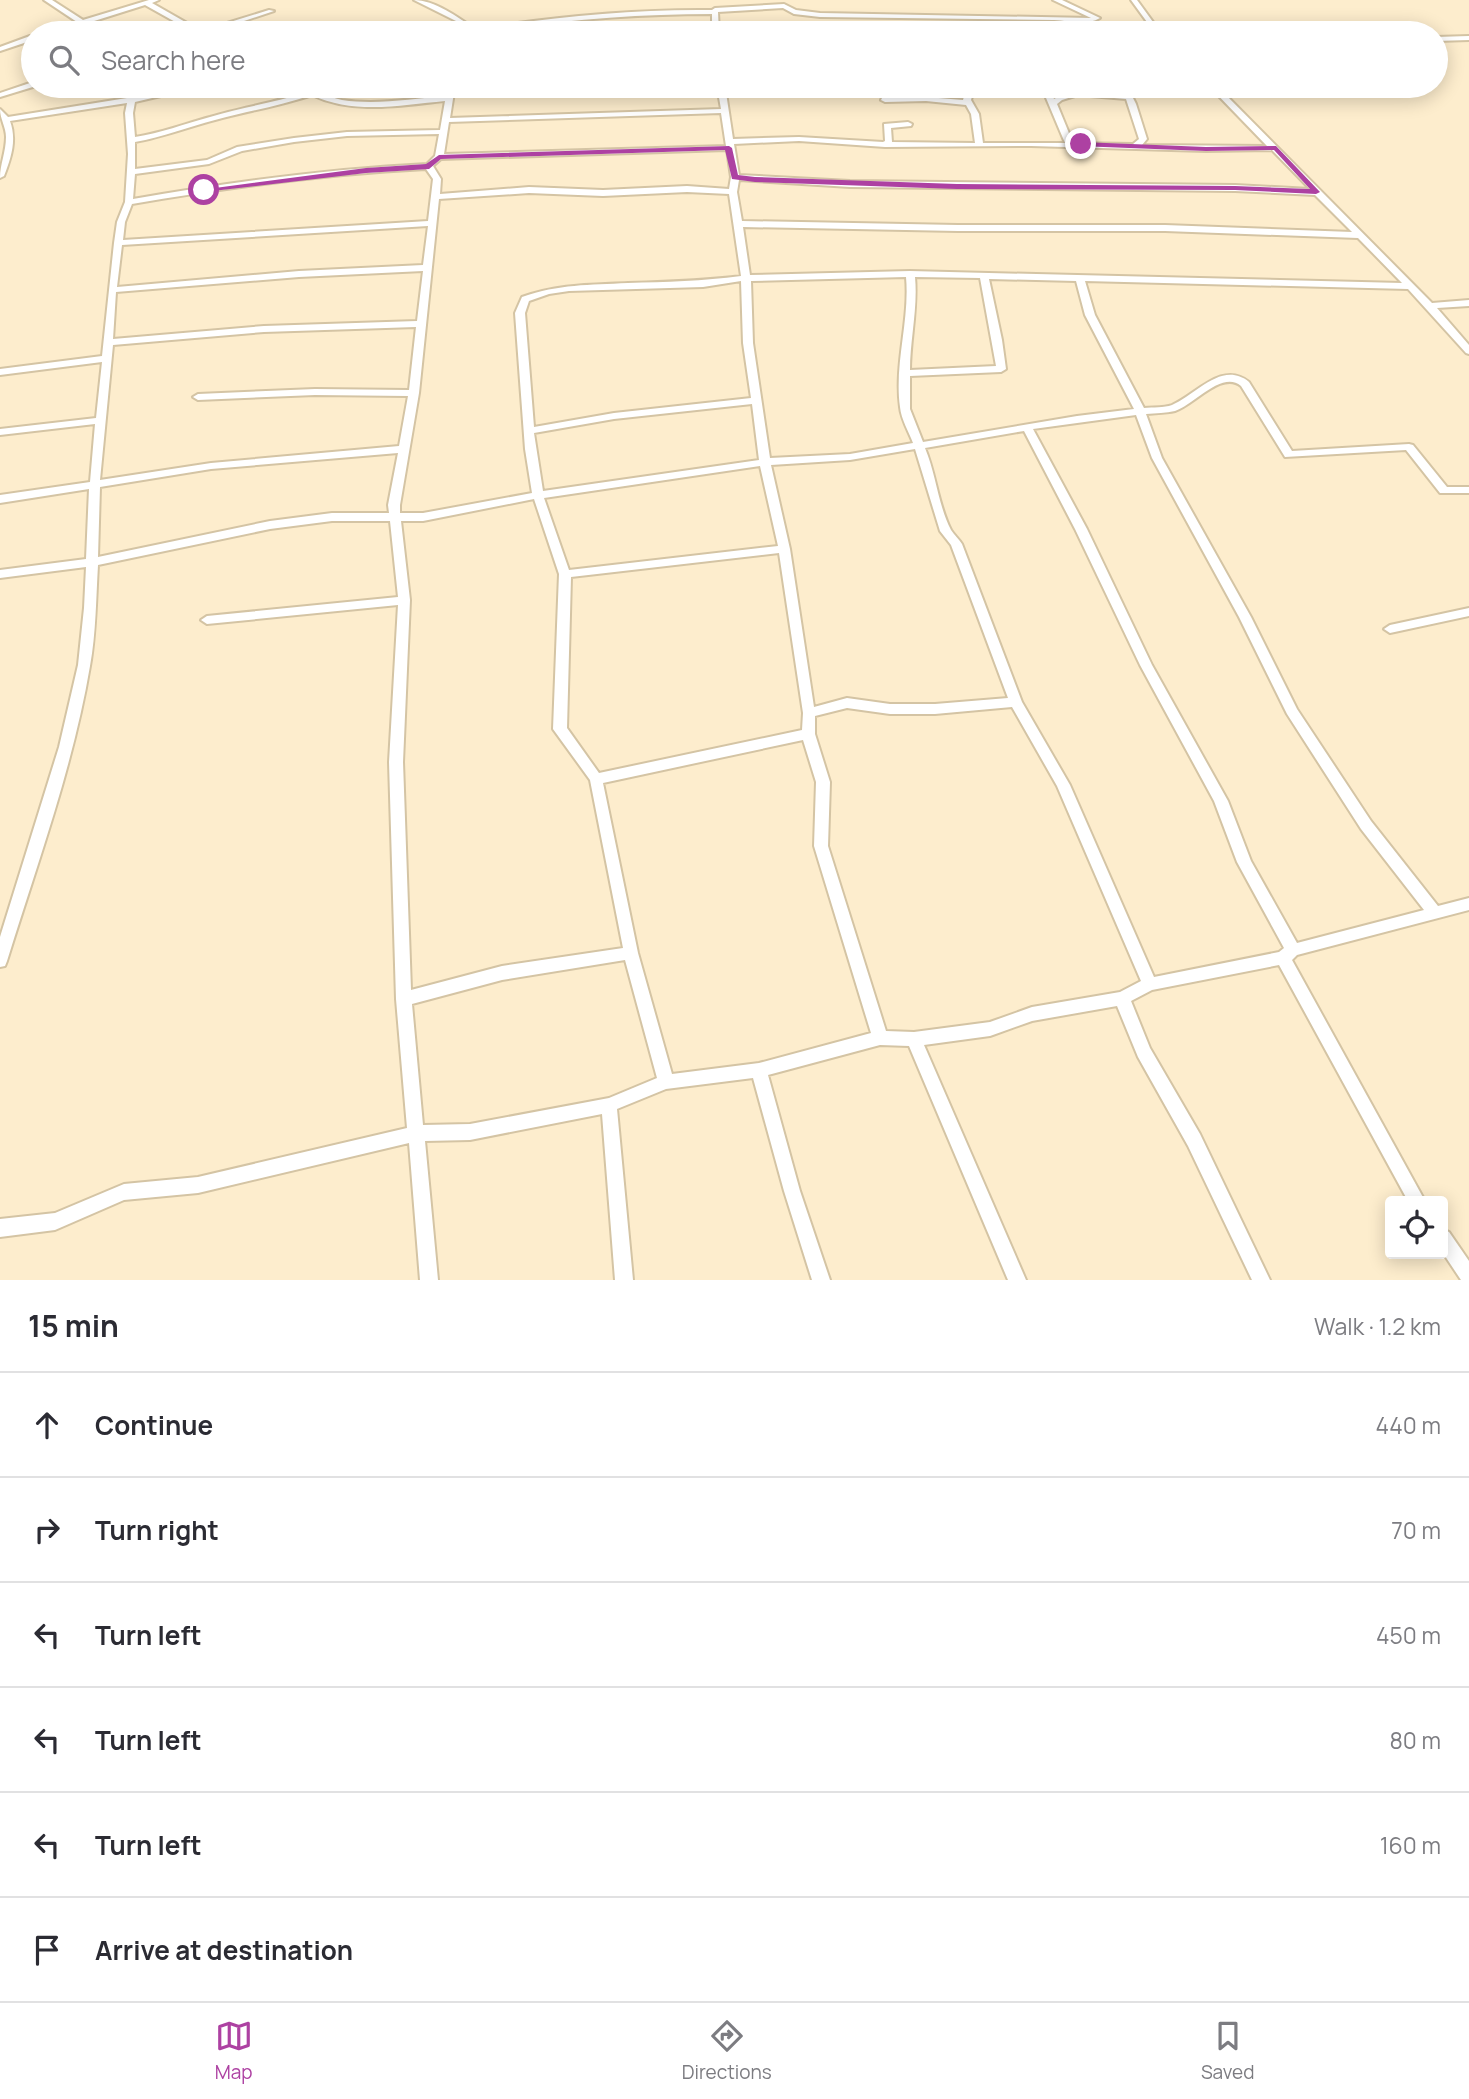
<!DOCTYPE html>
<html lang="en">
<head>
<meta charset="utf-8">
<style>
	body { margin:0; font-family:Manrope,sans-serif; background:#f7f7f7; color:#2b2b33 }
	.controls { position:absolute; right:21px; bottom:21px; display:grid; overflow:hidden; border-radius:7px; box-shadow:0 4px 18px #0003 }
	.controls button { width:63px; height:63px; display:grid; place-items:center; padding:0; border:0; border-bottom:2px solid #e1e1e2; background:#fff; color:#2b2b33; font:35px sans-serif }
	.stop { position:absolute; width:21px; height:21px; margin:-16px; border:5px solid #ad41a2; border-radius:50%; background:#fff }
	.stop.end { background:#ad41a2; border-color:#fff; box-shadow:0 2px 7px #0008 }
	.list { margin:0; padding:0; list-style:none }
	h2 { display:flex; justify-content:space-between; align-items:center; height:91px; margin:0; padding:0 28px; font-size:30px }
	h2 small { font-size:23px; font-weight:400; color:#7c7c81 }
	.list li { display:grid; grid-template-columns:46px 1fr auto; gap:21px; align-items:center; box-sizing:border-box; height:105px; padding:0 28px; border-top:2px solid #e1e1e2 }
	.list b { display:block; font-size:26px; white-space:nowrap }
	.list em { font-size:23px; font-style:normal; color:#7c7c81 }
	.icon { flex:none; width:38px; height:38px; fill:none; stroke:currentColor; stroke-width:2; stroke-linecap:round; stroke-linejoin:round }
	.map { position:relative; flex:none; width:1469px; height:1280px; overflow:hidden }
	.search { position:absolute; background:#fff; box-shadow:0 4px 18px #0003; left:21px; right:21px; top:21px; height:77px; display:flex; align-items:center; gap:18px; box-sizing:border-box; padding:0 24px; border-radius:38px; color:#7c7c81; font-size:26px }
	.sheet { height:721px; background:#fff }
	nav { display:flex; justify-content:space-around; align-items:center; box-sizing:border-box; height:98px; border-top:2px solid #e1e1e2; background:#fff; font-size:19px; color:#7c7c81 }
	nav a { display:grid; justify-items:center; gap:4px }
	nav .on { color:#ad41a2 }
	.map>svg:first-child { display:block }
</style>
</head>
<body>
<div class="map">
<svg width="1469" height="1280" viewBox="0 0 1469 1280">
	<rect width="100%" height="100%" fill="#fdedcd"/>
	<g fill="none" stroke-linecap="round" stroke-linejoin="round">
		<g stroke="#d4c4a4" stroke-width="4">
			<path id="minor" d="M 44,0 L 52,0 L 83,20 L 149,0 L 159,0 L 152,3 L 201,31 L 269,10 L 274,11 L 208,33 L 195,33 L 145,5 L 56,33 L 46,33 L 77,22 Z
				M 414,0 C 434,0 458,17 475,29 C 553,17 632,9 712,10 L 715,8 L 784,4 L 796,10 L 820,13 L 1091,18 L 1053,0 L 1062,0 L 1100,18 C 1086,26 1070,21 1054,20 L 820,17 L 794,14 L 783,8 L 718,12 L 719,33 L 712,33 L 712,14 C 632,14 553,21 474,33 L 458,33 L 467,30 L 456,21 Z
				M 1131,0 L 1137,0 L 1161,33 L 1155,33 Z
				M 30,36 L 33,36 L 33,40 L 0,51 L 0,47 Z
				M 1469,36 L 1469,40 L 1436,41 L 1436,37 Z
				M 30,83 L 33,83 L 33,86 L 36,86 L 0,97 L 0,93 Z
				M 129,86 L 137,86 L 135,97 L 190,86 L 204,86 L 135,102 L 133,113 L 135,137 C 161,133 184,124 210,117 C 242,107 275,103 306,92 L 296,86 C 313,86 326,97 342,100 C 376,105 412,99 445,96 L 447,86 L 455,86 L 450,118 L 721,109 L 717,86 L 725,86 L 733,139 L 799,137 L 883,142 L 885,141 L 884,124 L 908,122 L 912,124 L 911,126 L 891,128 L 892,142 L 975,143 L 971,114 L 966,105 L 926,101 L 885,102 L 881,100 L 882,98 L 926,97 L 963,100 L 967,86 L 975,86 L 971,100 L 979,114 L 983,143 L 1065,143 L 1041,86 L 1049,86 L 1054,99 C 1076,87 1100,91 1123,94 L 1119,86 L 1127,86 L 1136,104 L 1147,139 L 1142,145 L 1267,146 L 1209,86 L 1217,86 L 1432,303 L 1469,300 L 1469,306 L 1437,308 L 1469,345 L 1469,354 L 1466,353 L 1408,289 L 1085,281 L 1095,315 L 1144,408 C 1153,407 1164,408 1172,405 C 1196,395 1222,360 1249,382 L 1292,451 L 1409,444 L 1413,445 L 1447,487 L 1469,487 L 1469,493 L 1440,493 L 1406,450 L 1285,457 L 1241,386 C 1222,370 1194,405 1175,411 C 1166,413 1156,413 1146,414 L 1162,458 L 1251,617 L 1297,709 L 1371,821 L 1438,906 L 1469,898 L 1469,910 L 1297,955 L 1292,960 L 1425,1201 L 1408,1201 L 1279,965 L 1152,990 L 1131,1001 L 1150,1048 L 1200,1134 L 1270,1280 L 1252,1280 L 1188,1146 L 1138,1057 L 1117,1006 L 1032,1021 L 990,1036 L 924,1045 L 1026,1280 L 1008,1280 L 909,1046 L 880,1045 L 768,1075 L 800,1191 L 830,1280 L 812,1280 L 784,1191 L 753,1078 L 666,1089 L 617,1109 L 633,1280 L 615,1280 L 602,1114 L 470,1140 L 425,1141 L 438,1280 L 420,1280 L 409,1143 L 198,1193 L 124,1200 L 55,1230 L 0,1237 L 0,1219 L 55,1213 L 124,1184 L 198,1177 L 407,1128 L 396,999 L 389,762 L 398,605 L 207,624 L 201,620 L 207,616 L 398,597 L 390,521 L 332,521 L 270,529 L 98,565 C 96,598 96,633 90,666 C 73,767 37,864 7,961 L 5,966 L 0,967 L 0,937 L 59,747 L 78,665 L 84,608 L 86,567 L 0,578 L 0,570 L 86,559 L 89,489 L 0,503 L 0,495 L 90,482 L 95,424 L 0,435 L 0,429 L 96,418 L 102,362 L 0,375 L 0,369 L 102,356 L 114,243 L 117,222 L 125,202 L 128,154 L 125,113 L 127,103 L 10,121 C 17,140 11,158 4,176 L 0,178 C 0,164 6,152 6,137 C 6,127 0,119 0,109 L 8,117 L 127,98 ZM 312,95 C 353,115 402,105 445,101 L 440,130 L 347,132 L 294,138 L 237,147 L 207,160 L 135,169 L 135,142 C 163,137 188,127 215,120 C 248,111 280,106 312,95 ZM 1078,95 L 1126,99 L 1139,139 L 1133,144 L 1073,143 L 1057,104 L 1062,100 ZM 721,113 L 726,146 L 444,154 L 449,122 ZM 439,134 L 435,156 L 427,164 C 328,169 231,182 133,199 L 135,174 L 209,164 L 242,151 L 294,142 L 347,136 ZM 799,141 L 885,147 L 1031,146 L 1206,151 L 1272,150 L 1310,189 L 1235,185 L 850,181 L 739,175 L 734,144 ZM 727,150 L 731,177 L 729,189 L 687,186 L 603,190 L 529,187 L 440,194 L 441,179 L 433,166 L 441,159 ZM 426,169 L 433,179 L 428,221 L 123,240 L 125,222 L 132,204 C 230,187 328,174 426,169 ZM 739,180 L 850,187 L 1235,191 L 1315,195 L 1352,232 L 1165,225 L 958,225 L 742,221 L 737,192 ZM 687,192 L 729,194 L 741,276 C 703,281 666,282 628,283 C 589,285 559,284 522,297 L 515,313 L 525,449 L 532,493 L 423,513 L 400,513 L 400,505 L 419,393 L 439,199 L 529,193 L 603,196 ZM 428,226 L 423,265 L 299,271 L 117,287 L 122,245 ZM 743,227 L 958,231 L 1165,231 L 1358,238 L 1402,283 L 910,271 L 750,275 ZM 423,271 L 417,321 L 264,326 L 113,339 L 116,292 L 299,277 ZM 906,277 C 910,320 894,364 900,407 C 901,419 909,432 913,443 L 850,454 L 770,458 L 753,343 L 751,281 ZM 915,277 L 980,278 L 996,366 L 910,370 C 910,339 918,308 915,277 ZM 989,279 L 1076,281 L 1085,315 L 1134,409 L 1077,416 L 923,442 L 910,409 L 910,376 L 1001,372 L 1006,369 L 1002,340 ZM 741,281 L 743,343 L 751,398 L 614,413 L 534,427 L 525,313 L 529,301 L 549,294 L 569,291 L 703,287 ZM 416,327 L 409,390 L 315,389 L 198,394 L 193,397 L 198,400 L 315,395 L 408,396 L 399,446 L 211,463 L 100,480 L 113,345 L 264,332 ZM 752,404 L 759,460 L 543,491 L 534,433 L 614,419 ZM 1136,415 L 1152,458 L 1239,617 L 1287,714 L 1361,829 L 1424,910 L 1297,943 L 1251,861 L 1228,801 L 1152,665 L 1087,529 L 1033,429 ZM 1024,431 L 1075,529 L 1140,665 L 1214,801 L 1237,862 L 1284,948 L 1279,952 L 1154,977 L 1070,785 L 1022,702 L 962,544 C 959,539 954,535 951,530 C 938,505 936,474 925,448 ZM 915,449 L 940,531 L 951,545 L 1008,698 L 935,704 L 890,704 L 847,698 L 814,707 L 790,549 L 771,465 L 850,460 ZM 398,453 L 388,505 L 389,513 L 332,513 L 270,521 L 98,557 L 100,487 L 211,469 ZM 760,466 L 778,546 L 569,570 L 544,498 ZM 534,499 L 559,574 L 553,729 L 590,780 L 623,948 L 502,966 L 411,990 L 403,762 L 410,600 L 401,521 L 423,521 ZM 779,553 L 803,713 L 802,730 L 599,773 L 567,728 L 571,577 ZM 1012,707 L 1057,786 L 1141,981 L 1120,992 L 1032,1007 L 990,1022 L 914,1032 L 886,1031 L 828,846 L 830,782 L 815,734 L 815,716 L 847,708 L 890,714 L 935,714 ZM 803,740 L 816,782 L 814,846 L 871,1033 L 759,1063 L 672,1074 L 638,953 L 603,783 ZM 625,960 L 657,1078 L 609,1098 L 470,1124 L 423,1125 L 412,1004 L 502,980 Z
				M 1469,608 L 1469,616 L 1390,633 L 1384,629 L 1390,625 Z
				M 1443,1229 L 1449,1232 L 1469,1261 L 1469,1280 L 1461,1280 L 1443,1253 Z"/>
		</g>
		<use href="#minor" fill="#fff" fill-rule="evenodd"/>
	</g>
	<path fill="#ad41a2" d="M 1081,142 L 1206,147 L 1276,146 L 1320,192 L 1316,194 L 1235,190 L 957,189 L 755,182 L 732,179 L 725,150 L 441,159 L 429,169 L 366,173 L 204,192 L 200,190 L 366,168 L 426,164 L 439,155 L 729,146 L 732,148 L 738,175 L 755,177 L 957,184 L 1235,186 L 1310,189 L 1274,150 L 1206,151 L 1078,146 Z"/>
</svg>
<div class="controls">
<button><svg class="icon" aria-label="locate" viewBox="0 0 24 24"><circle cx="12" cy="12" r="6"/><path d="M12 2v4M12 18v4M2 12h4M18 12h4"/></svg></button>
</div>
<div class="stop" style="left:204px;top:190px"></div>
<div class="stop end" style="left:1081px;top:144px"></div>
<div class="search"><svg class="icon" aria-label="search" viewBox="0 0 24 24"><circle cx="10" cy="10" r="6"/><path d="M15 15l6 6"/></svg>Search here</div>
</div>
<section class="sheet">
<h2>15 min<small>Walk · 1.2 km</small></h2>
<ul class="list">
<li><svg class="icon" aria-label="ahead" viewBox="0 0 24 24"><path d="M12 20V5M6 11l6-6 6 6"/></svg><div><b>Continue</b></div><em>440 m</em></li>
<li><svg class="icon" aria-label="right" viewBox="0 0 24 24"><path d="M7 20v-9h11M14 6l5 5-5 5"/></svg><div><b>Turn right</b></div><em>70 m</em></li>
<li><svg class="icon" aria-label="left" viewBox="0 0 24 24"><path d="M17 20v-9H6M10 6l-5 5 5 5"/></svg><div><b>Turn left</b></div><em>450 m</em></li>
<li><svg class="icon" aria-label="left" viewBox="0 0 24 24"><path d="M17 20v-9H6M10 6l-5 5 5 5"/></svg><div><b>Turn left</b></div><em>80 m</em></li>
<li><svg class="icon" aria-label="left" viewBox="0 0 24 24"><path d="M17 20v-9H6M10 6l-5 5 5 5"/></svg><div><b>Turn left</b></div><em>160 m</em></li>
<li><svg class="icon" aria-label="arrive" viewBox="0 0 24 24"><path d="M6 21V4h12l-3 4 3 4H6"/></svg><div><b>Arrive at destination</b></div></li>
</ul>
</section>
<nav>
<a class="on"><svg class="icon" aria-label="map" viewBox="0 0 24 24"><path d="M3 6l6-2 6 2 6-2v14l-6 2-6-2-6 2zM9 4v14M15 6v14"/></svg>Map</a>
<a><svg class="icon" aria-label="directions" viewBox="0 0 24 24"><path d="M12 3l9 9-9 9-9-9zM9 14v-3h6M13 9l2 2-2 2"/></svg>Directions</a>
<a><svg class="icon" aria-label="saved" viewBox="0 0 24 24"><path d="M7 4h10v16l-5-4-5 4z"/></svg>Saved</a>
</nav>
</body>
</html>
